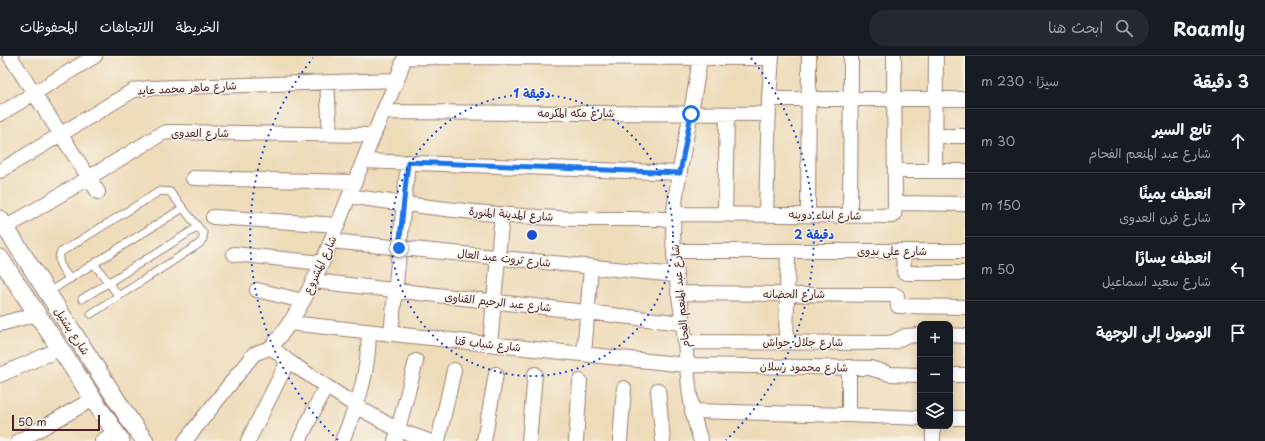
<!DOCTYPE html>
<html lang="ar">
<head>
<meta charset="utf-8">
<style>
	body { margin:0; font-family:"Playpen Sans","Playpen Sans Arabic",sans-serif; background:#242831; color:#f1f3f6; direction:rtl }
	.controls { position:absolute; right:12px; bottom:12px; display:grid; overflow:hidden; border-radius:8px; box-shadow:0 2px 10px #0003 }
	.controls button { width:36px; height:36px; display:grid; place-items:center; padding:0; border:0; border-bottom:1px solid #363941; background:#171b24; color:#f1f3f6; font:20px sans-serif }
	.scale { position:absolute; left:12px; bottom:10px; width:88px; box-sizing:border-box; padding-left:4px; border:2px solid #4a1f2b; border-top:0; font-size:11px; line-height:14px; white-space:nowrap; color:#4a1f2b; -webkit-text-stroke:3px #f7f3e8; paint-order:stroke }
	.stop { position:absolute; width:12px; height:12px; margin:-9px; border:3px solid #1a73e8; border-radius:50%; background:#fff }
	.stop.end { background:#1a73e8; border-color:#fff; box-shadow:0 1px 4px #0008 }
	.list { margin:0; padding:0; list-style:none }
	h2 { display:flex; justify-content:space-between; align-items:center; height:52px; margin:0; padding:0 16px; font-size:17px }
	h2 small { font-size:13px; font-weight:400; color:#9ea1a6 }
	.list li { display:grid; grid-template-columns:26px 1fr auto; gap:12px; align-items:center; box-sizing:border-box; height:64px; padding:0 16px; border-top:1px solid #363941 }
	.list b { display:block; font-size:15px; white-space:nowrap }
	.list p { margin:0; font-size:13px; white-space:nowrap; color:#9ea1a6 }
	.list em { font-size:13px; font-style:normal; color:#9ea1a6 }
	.icon { flex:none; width:22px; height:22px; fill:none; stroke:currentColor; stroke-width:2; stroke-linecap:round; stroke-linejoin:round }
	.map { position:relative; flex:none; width:965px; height:385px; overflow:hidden; direction:ltr }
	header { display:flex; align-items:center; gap:24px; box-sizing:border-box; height:56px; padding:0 20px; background:#171b24; border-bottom:1px solid #363941 }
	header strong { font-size:19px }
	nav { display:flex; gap:22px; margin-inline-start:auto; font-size:14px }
	.search { width:280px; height:36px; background:#242831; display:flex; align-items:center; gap:10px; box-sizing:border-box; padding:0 14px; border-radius:16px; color:#9ea1a6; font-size:15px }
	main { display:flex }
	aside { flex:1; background:#171b24 }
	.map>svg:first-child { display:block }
</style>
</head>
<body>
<header>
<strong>Roamly</strong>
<div class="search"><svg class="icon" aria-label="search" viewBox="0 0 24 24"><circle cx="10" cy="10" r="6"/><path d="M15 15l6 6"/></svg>ابحث هنا</div>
<nav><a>الخريطة</a><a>الاتجاهات</a><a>المحفوظات</a></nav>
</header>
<main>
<aside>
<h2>3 دقيقة<small>سيرًا · 230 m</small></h2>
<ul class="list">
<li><svg class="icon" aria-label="ahead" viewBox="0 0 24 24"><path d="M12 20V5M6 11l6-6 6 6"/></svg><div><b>تابع السير</b><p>شارع عبد المنعم الفحام</p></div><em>30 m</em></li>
<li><svg class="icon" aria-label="right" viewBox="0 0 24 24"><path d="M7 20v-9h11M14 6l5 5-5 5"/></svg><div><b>انعطف يمينًا</b><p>شارع فرن العدوى</p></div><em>150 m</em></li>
<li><svg class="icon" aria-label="left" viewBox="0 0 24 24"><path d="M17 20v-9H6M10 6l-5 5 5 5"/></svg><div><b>انعطف يسارًا</b><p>شارع سعيد اسماعيل</p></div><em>50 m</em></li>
<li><svg class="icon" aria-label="arrive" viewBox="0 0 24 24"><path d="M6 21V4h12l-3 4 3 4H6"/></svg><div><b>الوصول إلى الوجهة</b></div></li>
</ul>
</aside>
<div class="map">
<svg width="965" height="385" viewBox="0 0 965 385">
	<rect width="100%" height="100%" fill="#f7f3e8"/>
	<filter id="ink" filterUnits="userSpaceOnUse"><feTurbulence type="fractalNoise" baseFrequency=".025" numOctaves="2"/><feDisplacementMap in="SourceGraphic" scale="8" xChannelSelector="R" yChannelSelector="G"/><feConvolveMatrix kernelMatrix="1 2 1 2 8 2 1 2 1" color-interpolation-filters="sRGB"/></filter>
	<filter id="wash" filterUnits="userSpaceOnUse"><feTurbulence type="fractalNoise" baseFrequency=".012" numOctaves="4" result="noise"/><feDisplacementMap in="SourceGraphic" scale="16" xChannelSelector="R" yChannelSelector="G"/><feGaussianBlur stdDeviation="0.9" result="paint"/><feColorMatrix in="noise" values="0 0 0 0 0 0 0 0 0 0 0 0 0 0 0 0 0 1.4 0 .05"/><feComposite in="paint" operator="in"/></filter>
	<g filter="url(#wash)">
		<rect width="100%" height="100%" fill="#eedcb9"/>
	</g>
	<g filter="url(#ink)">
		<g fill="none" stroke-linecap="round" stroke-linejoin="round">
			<g stroke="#9c7e72" stroke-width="9">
				<path id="service" d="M 94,208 L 119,240
					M 70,223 C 64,215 55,206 61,196 L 160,135 L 170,136 L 203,177 L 203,183 L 199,188 L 91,258
					M 47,237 L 183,152
					M 82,243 L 198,171"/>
			</g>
			<g stroke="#9c7e72" stroke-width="16">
				<path id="minor" d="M 10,0 L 98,136
					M 700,0 C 694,53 679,104 674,156 C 670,200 681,243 685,286 C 688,320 689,353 701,385
					M 894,0 L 895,148
					M 405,1 L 772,2
					M 327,26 L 330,78
					M 769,43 L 965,43
					M 383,56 L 769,58
					M 0,58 L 95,0
					M 936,80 L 965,80
					M 363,105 L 680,117
					M 0,115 L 134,34 L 150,32 L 397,24
					M 895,115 L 965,115
					M 935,115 L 936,0
					M 193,122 L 355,126
					M 349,140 C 428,152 509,162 589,163 C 617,163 646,163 674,163
					M 674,158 L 892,160 L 894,159 L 895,150 L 897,147 L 965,148
					M 725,158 L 727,58
					M 766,159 L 769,43 L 772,0
					M 808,159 L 809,0
					M 850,159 L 851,0
					M 213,161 L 338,169
					M 5,172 L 163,77 L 169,76 L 374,79
					M 331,185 L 676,219
					M 675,195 L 965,195
					M 903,195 L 904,216 L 907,217 L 965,217
					M 234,198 L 322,207
					M 314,225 L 682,267
					M 257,234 L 303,245
					M 678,237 L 894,239 L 897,240 L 898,250 L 900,250 L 965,251
					M 289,267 L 686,309 L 870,312 L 890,318 L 920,319
					M 0,268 L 37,258
					M 391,278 L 408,106
					M 950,279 L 965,280
					M 685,286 L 887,287 L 894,286 L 905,280 L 920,279
					M 786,286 L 788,195
					M 490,288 L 502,158
					M 271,291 L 288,305 L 356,350 L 398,374 L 429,385
					M 584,298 L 591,211
					M 0,319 L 60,293
					M 950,319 L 965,319
					M 658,334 L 663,385
					M 692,355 L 849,359 L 920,362
					M 849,359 L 849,311
					M 950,362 L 965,362
					M 19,385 L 93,343
					M 102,385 L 115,377
					M 185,385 L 253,299 C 259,294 268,295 272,290 C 293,267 309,235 322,207 L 383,56 L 397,24 L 405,0
					M 248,385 L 288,305
					M 299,385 L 326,330
					M 342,385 C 359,345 368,320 369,276
					M 395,385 L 416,305
					M 438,385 L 454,314
					M 484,385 L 496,318
					M 529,385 L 535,318
					M 576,385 L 580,325
					M 620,385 L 624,332
					M 933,385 L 933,370"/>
			</g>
			<g stroke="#9c7e72" stroke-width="19">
				<path id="tertiary" d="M 0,163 L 131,366 L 145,385
					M 0,202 L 121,385"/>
			</g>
			<use href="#service" stroke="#fff" stroke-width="7"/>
			<use href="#minor" stroke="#fff" stroke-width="14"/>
			<use href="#tertiary" stroke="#fff" stroke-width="17"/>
		</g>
	</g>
	<g fill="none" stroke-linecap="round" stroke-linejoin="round" filter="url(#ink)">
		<path stroke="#1a73e8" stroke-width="5" d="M 399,192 L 408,106 L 680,117 L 691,58"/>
	</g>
	<g fill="none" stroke="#1d4ed8" stroke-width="2" stroke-dasharray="2 4">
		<circle cx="532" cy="179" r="141"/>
		<path d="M338 384A282 282 0 0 1 313 2M751 2A282 282 0 0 1 726 384"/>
	</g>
	<g text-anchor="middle" stroke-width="3" stroke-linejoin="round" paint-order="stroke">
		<g font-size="11" fill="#4a1f2b" stroke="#f7f3e8">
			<text transform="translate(187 32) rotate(-3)" y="4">شارع ماهر محمد عايد</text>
			<text x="576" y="61">شارع مكه المكرمه</text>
			<text x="200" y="81">شارع العدوى</text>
			<text transform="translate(511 158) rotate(4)" y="4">شارع المدينة المنورة</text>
			<text transform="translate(825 159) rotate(1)" y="4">شارع ابناء دوينه</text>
			<text x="892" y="199">شارع على بدوى</text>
			<text transform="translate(504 202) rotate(6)" y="4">شارع ثروت عبد العال</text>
			<text transform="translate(320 209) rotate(-65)" y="4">شارع المشروع</text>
			<text x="794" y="242">شارع الحضانه</text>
			<text transform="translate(680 240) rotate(-96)" y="4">شارع عبد المنعم الفحام</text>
			<text transform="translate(498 246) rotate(6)" y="4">شارع عبد الرحيم القناوى</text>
			<text transform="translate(72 275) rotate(57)" y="4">شارع بشتيل</text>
			<text x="803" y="290">شارع جلال حواش</text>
			<text transform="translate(488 288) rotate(6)" y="4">شارع شباب قنا</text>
			<text transform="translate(804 311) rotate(1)" y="4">شارع محمود رسلان</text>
		</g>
	</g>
	<circle cx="532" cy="179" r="6" fill="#1d4ed8" stroke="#f7f3e8" stroke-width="2"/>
	<g font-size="12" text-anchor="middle" font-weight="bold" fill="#1d4ed8" stroke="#f7f3e8" stroke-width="3" stroke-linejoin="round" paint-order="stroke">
		<text x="532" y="42">1 دقيقة</text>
		<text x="814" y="183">2 دقيقة</text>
	</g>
</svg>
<div class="controls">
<button>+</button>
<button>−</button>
<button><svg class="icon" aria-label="layers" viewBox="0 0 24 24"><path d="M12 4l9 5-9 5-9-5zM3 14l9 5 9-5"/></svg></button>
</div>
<div class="scale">50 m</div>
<div class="stop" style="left:691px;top:58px"></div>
<div class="stop end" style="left:399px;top:192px"></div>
</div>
</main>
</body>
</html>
